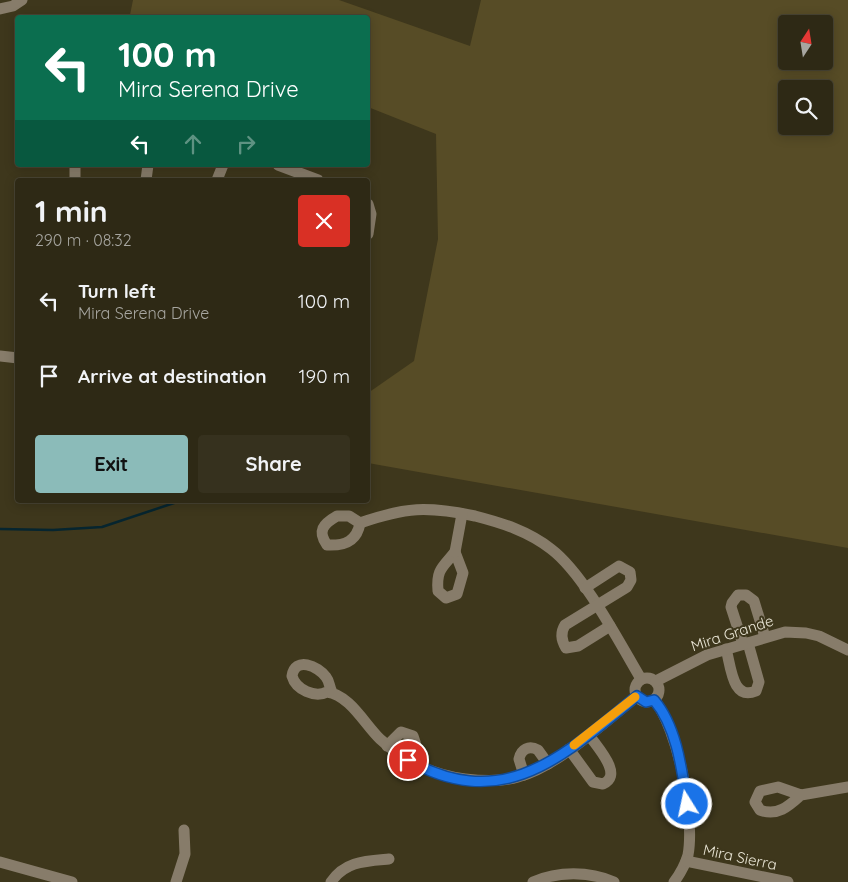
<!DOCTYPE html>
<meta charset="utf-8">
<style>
:root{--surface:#2e2915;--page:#36311e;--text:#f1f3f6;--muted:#a7a6a0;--line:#494534;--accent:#8bbbb9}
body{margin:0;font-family:Quicksand,sans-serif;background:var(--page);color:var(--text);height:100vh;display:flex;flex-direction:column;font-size:19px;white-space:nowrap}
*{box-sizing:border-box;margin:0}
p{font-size:16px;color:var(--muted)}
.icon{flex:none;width:28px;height:28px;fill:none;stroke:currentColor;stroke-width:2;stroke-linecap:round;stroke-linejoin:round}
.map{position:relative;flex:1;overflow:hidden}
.sheet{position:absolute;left:15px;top:178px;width:355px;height:325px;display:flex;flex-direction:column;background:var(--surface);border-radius:5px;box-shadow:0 2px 12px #0003,0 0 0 1px var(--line)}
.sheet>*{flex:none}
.guide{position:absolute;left:15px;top:15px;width:355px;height:152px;border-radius:5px;box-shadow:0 2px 12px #0003,0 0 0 1px var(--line);background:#0b6e4f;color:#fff;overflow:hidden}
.needle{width:32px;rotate:12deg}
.fabs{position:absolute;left:778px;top:15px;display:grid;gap:10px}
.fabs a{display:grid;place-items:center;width:55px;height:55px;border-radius:5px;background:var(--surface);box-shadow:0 2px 12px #0003,0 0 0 1px var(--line);font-size:25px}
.pin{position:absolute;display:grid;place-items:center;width:42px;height:42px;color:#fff;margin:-21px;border:2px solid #fff;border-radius:50%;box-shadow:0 1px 5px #0007}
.me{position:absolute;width:55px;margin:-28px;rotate:350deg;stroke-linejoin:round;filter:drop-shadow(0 0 4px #0008)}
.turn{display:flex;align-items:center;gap:18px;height:105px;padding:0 20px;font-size:22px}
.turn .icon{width:65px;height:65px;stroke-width:2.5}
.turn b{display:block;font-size:35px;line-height:42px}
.lanes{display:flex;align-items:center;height:48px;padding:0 20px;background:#0003;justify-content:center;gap:25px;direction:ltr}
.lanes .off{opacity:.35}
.round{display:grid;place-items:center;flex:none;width:52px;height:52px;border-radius:5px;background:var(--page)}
.overview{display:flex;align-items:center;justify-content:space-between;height:85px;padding:0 20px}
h1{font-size:30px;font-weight:700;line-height:38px}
.cta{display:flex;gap:10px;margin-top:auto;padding:10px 20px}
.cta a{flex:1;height:58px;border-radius:5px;background:var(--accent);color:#111;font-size:20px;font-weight:700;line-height:58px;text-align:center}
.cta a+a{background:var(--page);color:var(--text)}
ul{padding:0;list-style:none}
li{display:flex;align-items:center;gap:15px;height:75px;padding:0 20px}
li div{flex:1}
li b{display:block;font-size:19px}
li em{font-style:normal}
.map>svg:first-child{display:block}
</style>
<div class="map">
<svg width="848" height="882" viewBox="0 0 848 882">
<rect width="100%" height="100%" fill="#3e371c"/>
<!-- green -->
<path fill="#574c26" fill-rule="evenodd" d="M133 0H339L470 46 481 0H848V548L368 463V393L414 361 438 239 436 134 368 107V18L136 17 130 15ZM786 24H824V61H786ZM786 89H824V126H786Z"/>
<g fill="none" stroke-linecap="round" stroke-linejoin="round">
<!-- stream -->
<polyline stroke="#06252f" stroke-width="2.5" points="0,529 53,530 102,527 183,500"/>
<!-- minor -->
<g stroke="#877c6a" stroke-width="11">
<polyline points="0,9 13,6 22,0"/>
<polyline points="278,165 318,180"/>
<polyline points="75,180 75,165"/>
<polyline points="146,180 148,165"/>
<polyline points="217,180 223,165"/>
<polyline points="368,204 371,214 368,234"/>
<polyline points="0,356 18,358"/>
<path d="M337 516H349L360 523C357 541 345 546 327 545 317 531 323 524 337 516Z"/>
<path d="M360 523C406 507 427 506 475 516 502 523 528 531 551 549 584 574 619 642 641 679"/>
<path d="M455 552 463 573 457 594 446 598 438 591C436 569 443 567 455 552Z"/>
<polyline points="455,552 462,514"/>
<path d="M585 588 619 566 630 572 631 580 627 587 565 625C560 633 561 640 566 648L578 646 610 626"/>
<polyline points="743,644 731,607 732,603 738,595 746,595 754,601 765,637"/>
<path d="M726 649C731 666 732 701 756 691L759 682 748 643"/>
<circle cx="647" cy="690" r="12"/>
<polyline points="656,681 707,655 785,632 806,633 819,636 848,650"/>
<path d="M332 692C329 687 330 682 326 677 318 666 295 656 292 676 296 690 315 698 327 692 350 695 365 725 380 739 404 761 433 775 465 779 482 781 501 782 518 777 557 767 606 721 637 696"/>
<path d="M654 700C678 728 695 818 688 855 685 865 680 874 674 882"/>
<polyline points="387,746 401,732 413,736 416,745 408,760"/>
<path d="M569 749 593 782 603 784C624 775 597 747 589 735"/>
<path d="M524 775 519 759C521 749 529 745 538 750L548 764"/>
<path d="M801 795C790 805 778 817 760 810L755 802 760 791 778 787 801 795 848 787"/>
<polyline points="686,861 788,882"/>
<polyline points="0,862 72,882"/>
<polyline points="176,882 185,854 184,830"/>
<path d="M331 882C345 861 366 861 389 859"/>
<path d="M533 882C558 871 589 871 614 882"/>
</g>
</g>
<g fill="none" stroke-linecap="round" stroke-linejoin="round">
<!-- route casing -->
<g stroke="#114b97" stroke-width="12">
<path id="route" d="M408 760C505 815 565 754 637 696L646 702 654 700C677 727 682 770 687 804"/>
</g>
<!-- route -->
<use href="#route" stroke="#1a73e8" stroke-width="9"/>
<!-- slow -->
<polyline stroke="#f59e0b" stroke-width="9" points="574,745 635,697"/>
</g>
<g text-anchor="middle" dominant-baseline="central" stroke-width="4" stroke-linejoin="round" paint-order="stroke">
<!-- street labels -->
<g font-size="15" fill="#e9e5d5" stroke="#3e371c">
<text transform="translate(732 633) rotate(-18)">Mira Grande</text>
<text transform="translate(740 857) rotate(12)">Mira Sierra</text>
</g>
</g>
</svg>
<div class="fabs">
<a><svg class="needle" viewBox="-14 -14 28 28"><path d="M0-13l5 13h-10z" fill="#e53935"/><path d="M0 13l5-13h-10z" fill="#a7a6a0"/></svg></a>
<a><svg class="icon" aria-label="search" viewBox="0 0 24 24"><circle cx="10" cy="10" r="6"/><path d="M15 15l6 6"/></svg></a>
</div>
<div class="pin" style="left:408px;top:760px;background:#d93025"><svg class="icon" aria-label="arrive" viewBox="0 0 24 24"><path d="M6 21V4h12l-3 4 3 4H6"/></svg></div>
<svg class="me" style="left:687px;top:804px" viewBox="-20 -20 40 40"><circle r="17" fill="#1a73e8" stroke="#fff" stroke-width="3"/><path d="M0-11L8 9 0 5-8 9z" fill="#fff"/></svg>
<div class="guide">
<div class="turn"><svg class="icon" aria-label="left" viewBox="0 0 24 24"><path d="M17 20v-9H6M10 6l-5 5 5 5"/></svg><div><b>100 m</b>Mira Serena Drive</div></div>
<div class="lanes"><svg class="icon" aria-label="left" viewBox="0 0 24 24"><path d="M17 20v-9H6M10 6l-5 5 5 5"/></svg><svg class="icon off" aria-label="ahead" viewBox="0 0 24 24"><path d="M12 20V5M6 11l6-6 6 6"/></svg><svg class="icon off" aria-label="right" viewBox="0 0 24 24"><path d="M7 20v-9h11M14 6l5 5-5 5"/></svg></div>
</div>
<section class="sheet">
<div class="overview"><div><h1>1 min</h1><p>290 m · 08:32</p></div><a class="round" style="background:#d93025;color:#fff"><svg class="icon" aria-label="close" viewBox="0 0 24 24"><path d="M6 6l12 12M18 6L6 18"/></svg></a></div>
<ul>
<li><svg class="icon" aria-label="left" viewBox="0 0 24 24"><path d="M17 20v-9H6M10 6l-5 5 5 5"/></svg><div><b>Turn left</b><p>Mira Serena Drive</p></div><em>100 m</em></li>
<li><svg class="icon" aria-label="arrive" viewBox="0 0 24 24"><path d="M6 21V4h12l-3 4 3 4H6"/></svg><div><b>Arrive at destination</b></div><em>190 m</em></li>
</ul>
<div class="cta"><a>Exit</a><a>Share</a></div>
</section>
</div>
